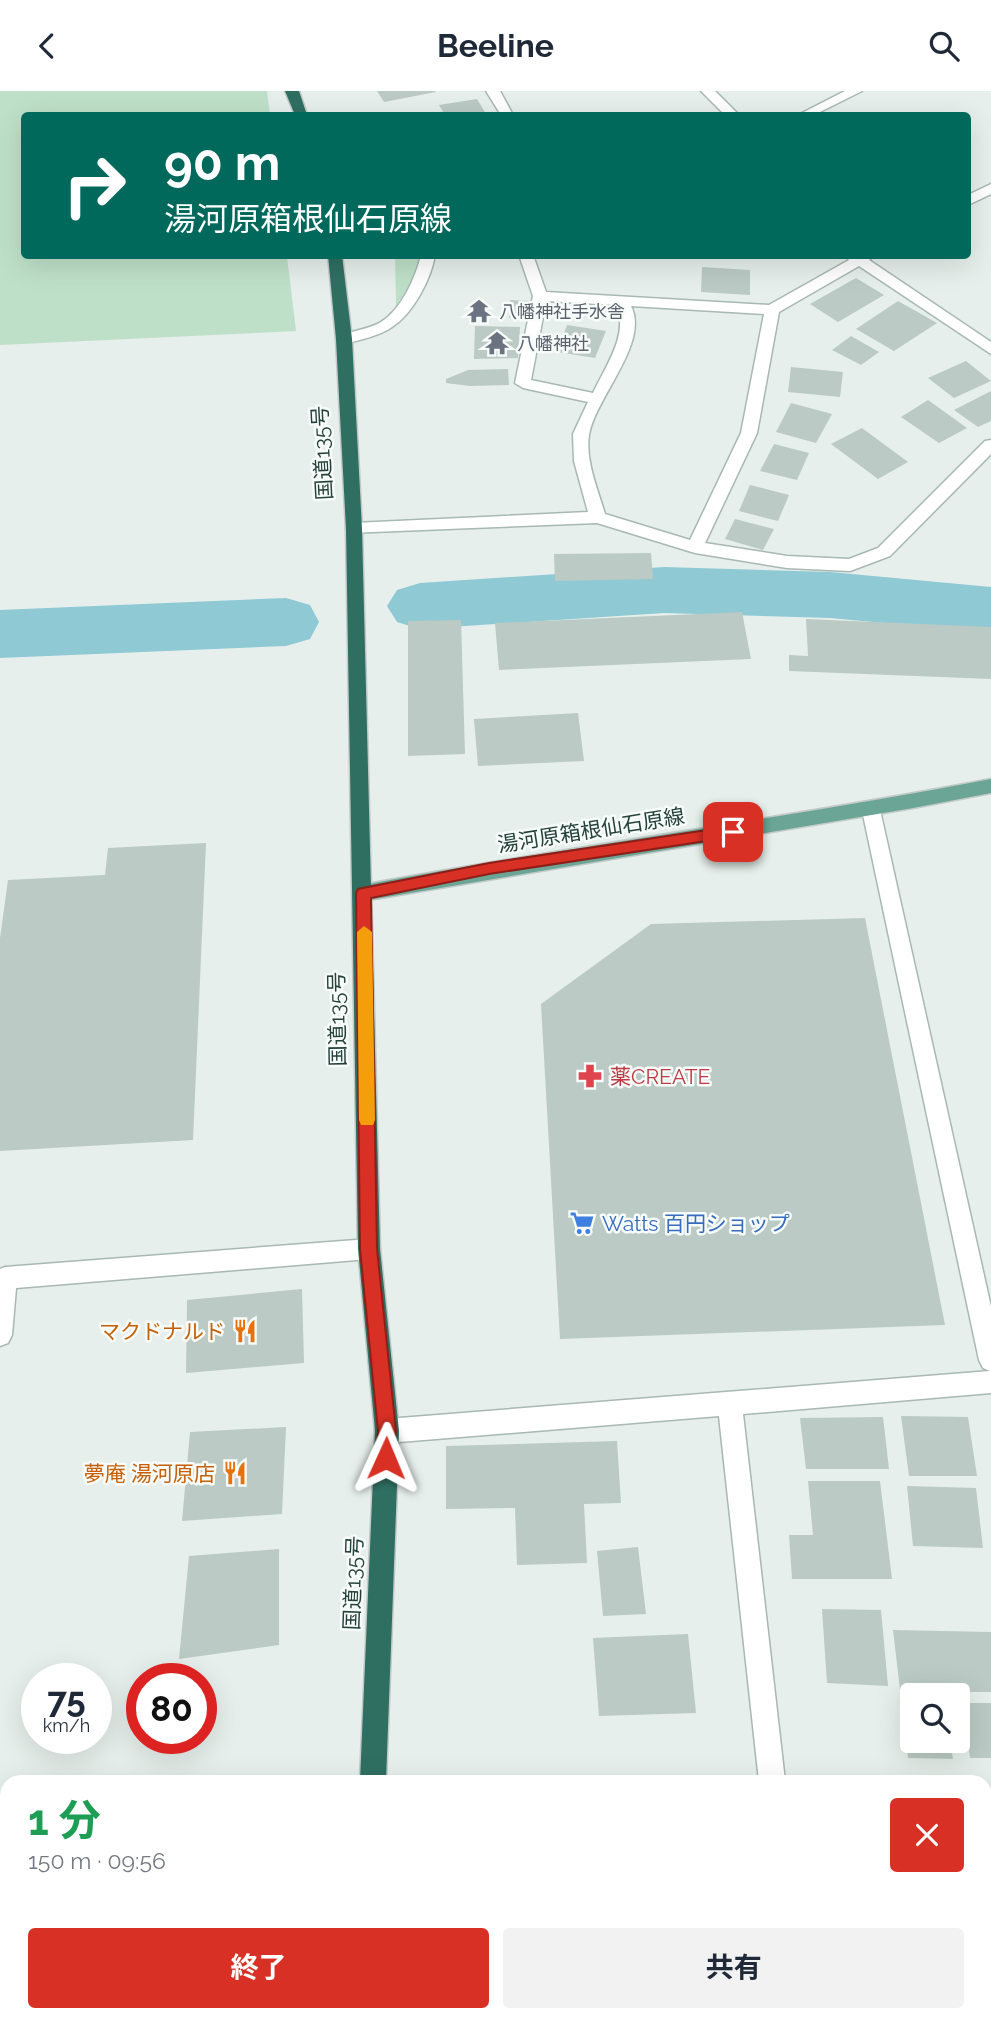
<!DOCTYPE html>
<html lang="ja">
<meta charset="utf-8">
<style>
:root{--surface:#fff;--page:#f2f2f3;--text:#1f2937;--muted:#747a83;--accent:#d93025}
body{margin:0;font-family:Raleway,"Noto Sans JP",sans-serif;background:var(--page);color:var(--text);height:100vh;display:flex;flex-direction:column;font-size:26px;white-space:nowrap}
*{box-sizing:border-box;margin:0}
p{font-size:23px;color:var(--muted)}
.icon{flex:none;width:38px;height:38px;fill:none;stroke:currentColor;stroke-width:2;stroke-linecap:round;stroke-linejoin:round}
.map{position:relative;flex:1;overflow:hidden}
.sheet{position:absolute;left:0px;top:1684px;width:992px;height:247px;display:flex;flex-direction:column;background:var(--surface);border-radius:21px 21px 0 0;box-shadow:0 7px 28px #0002}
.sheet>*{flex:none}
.guide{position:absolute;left:21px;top:21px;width:950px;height:147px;border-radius:7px;box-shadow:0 7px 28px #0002;background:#00695c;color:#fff;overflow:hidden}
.buttons{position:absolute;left:900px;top:1592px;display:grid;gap:14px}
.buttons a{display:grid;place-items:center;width:70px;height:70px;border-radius:7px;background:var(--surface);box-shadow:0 7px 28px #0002;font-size:35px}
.speed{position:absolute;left:21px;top:1572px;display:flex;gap:14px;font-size:35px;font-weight:700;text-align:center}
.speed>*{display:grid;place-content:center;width:91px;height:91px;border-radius:50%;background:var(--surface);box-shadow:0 7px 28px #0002;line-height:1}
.speed small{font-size:18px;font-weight:400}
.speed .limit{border:10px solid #d22;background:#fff;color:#111}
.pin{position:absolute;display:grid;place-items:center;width:60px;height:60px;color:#fff;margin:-30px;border-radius:14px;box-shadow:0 4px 10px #0006}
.me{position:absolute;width:77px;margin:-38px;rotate:1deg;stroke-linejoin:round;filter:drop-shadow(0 0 5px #0008)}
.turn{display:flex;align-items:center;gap:24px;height:147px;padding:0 28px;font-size:32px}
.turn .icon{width:91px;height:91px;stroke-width:2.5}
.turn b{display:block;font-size:49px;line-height:60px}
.round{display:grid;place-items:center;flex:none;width:74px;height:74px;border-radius:7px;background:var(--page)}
.overview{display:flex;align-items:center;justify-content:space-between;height:119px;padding:0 28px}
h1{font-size:42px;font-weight:700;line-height:52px;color:#1e9e55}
.action{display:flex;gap:14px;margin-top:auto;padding:14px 28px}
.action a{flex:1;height:80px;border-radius:7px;background:var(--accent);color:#fff;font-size:28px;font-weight:700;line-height:80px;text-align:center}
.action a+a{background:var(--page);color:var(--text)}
header{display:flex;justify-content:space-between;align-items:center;height:91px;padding:0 28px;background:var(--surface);font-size:32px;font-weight:700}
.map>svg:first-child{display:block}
</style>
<header><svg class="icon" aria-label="back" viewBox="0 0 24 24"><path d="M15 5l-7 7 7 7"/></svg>Beeline<svg class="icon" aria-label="search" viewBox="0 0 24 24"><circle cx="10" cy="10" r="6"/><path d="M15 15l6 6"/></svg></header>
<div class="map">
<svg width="991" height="1929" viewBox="0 0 991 1929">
<rect width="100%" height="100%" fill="#e6efeb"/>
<!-- green -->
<g fill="#bfe0c8">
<polygon points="0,0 267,0 270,24 24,24 24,164 287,165 296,240 0,254"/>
<polygon points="395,165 422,165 422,174 396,215"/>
</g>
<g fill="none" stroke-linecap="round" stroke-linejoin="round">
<!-- river -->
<g fill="#8ec9d4" fill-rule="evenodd">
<polygon points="664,476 830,481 991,496 991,542 830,527 664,522 420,538 397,531 387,515 397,499 420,492"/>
<polygon points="286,507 310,514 319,531 310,548 286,555 0,567 0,519"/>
</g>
</g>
<!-- building -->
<g fill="#bbcac4">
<polygon points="377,0 435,0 436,1 384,11"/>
<polygon points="477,8 486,23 445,24 439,14"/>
<polygon points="702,176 750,179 750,204 701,201"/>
<polygon points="856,187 884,204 838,231 810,213"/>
<polygon points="510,209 529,210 527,227 509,227"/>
<polygon points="898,210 937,232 894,260 856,238"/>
<polygon points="473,216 485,216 485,224 472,225"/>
<polygon points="567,234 606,240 595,267 557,261"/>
<polygon points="475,235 520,236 518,267 474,268"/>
<polygon points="851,245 879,261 861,274 832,259"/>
<polygon points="966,270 991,290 954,307 928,287"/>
<polygon points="791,276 843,281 840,306 788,301"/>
<polygon points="508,278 509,294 470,295 446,292 446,288 468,279"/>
<polygon points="991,300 991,330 978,336 954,319"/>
<polygon points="928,309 967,337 939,352 901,326"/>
<polygon points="791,312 832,323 816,352 776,341"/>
<polygon points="862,337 908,371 878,388 831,353"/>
<polygon points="774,353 809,362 797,389 760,380"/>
<polygon points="750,394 789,404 778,430 739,420"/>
<polygon points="735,428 774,438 763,459 725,448"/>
<polygon points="651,462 653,488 555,490 554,463"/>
<polygon points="742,521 751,568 499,579 495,532"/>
<polygon points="806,528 991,536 991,588 789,580 789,564 808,565"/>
<polygon points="461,529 465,663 408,665 408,530"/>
<polygon points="578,622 584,670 478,675 474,628"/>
<polygon points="206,752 193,1049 0,1060 0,847 8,789 105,784 108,757"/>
<polygon points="865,827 945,1234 560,1248 541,913 651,833"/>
<polygon points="302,1198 304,1272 186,1282 187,1209"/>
<polygon points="901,1325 968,1326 977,1385 909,1385"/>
<polygon points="883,1326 889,1378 806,1378 800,1327"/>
<polygon points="286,1336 282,1423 182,1430 190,1341"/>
<polygon points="617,1350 621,1412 584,1413 587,1472 517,1474 515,1417 446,1418 446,1355"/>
<polygon points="808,1390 880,1390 892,1488 792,1488 789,1444 813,1444"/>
<polygon points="907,1395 976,1397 983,1457 913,1455"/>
<polygon points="638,1456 646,1523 603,1525 597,1460"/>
<polygon points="279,1458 279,1554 179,1568 189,1465"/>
<polygon points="822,1518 881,1519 888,1595 827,1592"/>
<polygon points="893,1539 991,1541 991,1601 944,1601 945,1605 912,1605 912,1650 950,1650 953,1668 908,1667"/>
<polygon points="688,1543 696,1622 599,1625 593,1547"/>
<polygon points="963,1612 991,1612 991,1667 970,1667"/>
<polygon points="985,1791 991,1818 991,1929 912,1929 911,1923 985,1923"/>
</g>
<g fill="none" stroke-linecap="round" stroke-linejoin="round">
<!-- minor casing -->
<g stroke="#a8b8b2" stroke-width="3">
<g id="minor">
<polygon points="486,0 500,0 513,24 501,24"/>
<polygon points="701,0 715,0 739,24 725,24"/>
<polygon points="845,0 862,0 814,24 798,24"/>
<polygon points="991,93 991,103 968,114 968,104"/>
<path d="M421 164H435C431 188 413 223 392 236 379 245 359 249 344 253L339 251 336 248 339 245C352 240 369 238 381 231 401 219 416 186 421 164Z"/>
<path d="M519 164H533L546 201 769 214 849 169 845 164H875L869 169 991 251V263L859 175 779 221 757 342 705 452 787 465 849 468 878 457 985 350 991 349V363L890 465 850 480 787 477 695 462 597 432 348 442 346 438 354 432 588 421 574 370 573 343 588 311 523 297 515 292 533 205ZM546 210 616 214C630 242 605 276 593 302L531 289ZM631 215 764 223 741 342 690 449 605 423C598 399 585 369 589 344 595 307 650 252 631 215Z"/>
<polygon points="871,712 878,714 880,719 991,1216 991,1302 743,1323 785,1690 759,1690 719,1325 387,1352 378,1348 375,1340 378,1332 387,1328 990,1280 983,1277 979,1269 862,719 864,714"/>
<polygon points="369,1148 377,1151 380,1158 377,1165 369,1168 16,1197 12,1244 8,1252 0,1255 0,1178 5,1176"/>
<rect x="985" y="1717" width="6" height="28"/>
</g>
</g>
<!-- major casing -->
<g stroke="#c2cac8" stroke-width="3">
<path id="major" d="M991 688V702L913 717 363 810 356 808 353 802 356 796 363 794C572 755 782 728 991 688Z"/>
</g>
<!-- highway casing -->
<g stroke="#c2cac8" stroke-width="3">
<g id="highway">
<polygon points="285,0 299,0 307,24 295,24"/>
<polygon points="328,164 342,164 352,248 362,438 380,1158 399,1340 386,1690 360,1690 375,1340 358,1158 346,438 336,248"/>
<rect x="349" y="1923" width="28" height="6"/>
</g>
</g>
<!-- minor -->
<use href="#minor" fill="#fff" fill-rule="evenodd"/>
<!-- major -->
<use href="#major" fill="#6aa596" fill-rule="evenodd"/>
<!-- highway -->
<use href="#highway" fill="#2f6f62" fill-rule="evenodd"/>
</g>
<!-- route -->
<polygon fill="#d93025" stroke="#8d1f18" stroke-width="2" points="733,735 740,741 733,746 489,783 371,807 377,1158 396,1340 392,1374 386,1376 379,1374 376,1367 378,1340 360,1158 356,802 358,798 489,772"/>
<!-- slow -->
<polygon fill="#f59e0b" points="364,835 372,841 375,1029 373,1034 361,1034 359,1029 357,841"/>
<!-- icons -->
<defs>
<g id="temple-bare" transform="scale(1.89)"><path d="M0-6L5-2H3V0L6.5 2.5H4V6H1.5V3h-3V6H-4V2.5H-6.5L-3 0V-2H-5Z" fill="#6b7280" stroke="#f7fbf9" stroke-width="2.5" paint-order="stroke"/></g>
<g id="pharmacy-bare" transform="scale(1.89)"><path d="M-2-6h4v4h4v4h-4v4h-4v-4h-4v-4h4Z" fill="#e0444e" stroke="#f7fbf9" stroke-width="2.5" paint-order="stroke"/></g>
<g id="supermarket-bare" transform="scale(1.89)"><path d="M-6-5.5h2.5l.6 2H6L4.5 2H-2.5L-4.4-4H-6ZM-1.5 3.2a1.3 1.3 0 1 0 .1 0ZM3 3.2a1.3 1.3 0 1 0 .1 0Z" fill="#3f7fe0" stroke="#f7fbf9" stroke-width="2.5" paint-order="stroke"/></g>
<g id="restaurant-bare" transform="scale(1.89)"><path d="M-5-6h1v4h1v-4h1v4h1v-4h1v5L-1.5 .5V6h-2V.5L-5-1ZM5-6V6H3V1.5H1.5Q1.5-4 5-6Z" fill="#e8710a" stroke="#f7fbf9" stroke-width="2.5" paint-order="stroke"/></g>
</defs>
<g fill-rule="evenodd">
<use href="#temple-bare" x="479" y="220"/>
<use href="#temple-bare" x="497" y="252"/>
<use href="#pharmacy-bare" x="590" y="985"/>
<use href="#supermarket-bare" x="582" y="1132"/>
<use href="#restaurant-bare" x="245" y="1240"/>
<use href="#restaurant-bare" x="235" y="1382"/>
</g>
<g text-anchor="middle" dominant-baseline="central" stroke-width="5" stroke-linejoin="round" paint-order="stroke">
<!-- far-worship labels -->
<g font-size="18" fill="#5b616d" stroke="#f7fbf9" text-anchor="start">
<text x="499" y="220">八幡神社手水舎</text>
<text x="517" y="252">八幡神社</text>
</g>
<!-- street labels -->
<g font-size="21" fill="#24423a" stroke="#f7fbf9">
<text transform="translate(322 362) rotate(-93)">国道135号</text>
<text transform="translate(591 739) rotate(-9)">湯河原箱根仙石原線</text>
<text transform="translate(337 928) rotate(-91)">国道135号</text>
<text transform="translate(353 1492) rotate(-88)">国道135号</text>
</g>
<!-- health labels -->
<g font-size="21" fill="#be3a42" stroke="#f7fbf9" text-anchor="start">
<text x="610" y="985">薬CREATE</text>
</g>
<!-- shop labels -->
<g font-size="21" fill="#366cbe" stroke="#f7fbf9" text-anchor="start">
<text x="602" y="1132">Watts 百円ショップ</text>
</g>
<!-- food labels -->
<g font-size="21" fill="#c56008" stroke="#f7fbf9" text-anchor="end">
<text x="225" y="1240">マクドナルド</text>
<text x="215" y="1382">夢庵 湯河原店</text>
</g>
</g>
</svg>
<div class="buttons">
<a><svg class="icon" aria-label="search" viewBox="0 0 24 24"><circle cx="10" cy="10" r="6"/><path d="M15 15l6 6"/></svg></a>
</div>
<div class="speed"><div>75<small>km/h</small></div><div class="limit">80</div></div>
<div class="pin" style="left:733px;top:741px;background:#d93025"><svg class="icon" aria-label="arrive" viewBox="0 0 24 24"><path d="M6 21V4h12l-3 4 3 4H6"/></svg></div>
<svg class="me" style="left:386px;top:1367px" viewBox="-20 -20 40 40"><path d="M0-17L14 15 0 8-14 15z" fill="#d93025" stroke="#fff" stroke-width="4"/></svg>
<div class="guide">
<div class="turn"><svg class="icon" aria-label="right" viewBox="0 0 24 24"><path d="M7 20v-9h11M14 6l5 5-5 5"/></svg><div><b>90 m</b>湯河原箱根仙石原線</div></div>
</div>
<section class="sheet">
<div class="overview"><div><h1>1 分</h1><p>150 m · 09:56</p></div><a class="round" style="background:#d93025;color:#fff"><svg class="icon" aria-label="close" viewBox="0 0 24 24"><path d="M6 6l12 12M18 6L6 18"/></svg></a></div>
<div class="action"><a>終了</a><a>共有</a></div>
</section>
</div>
